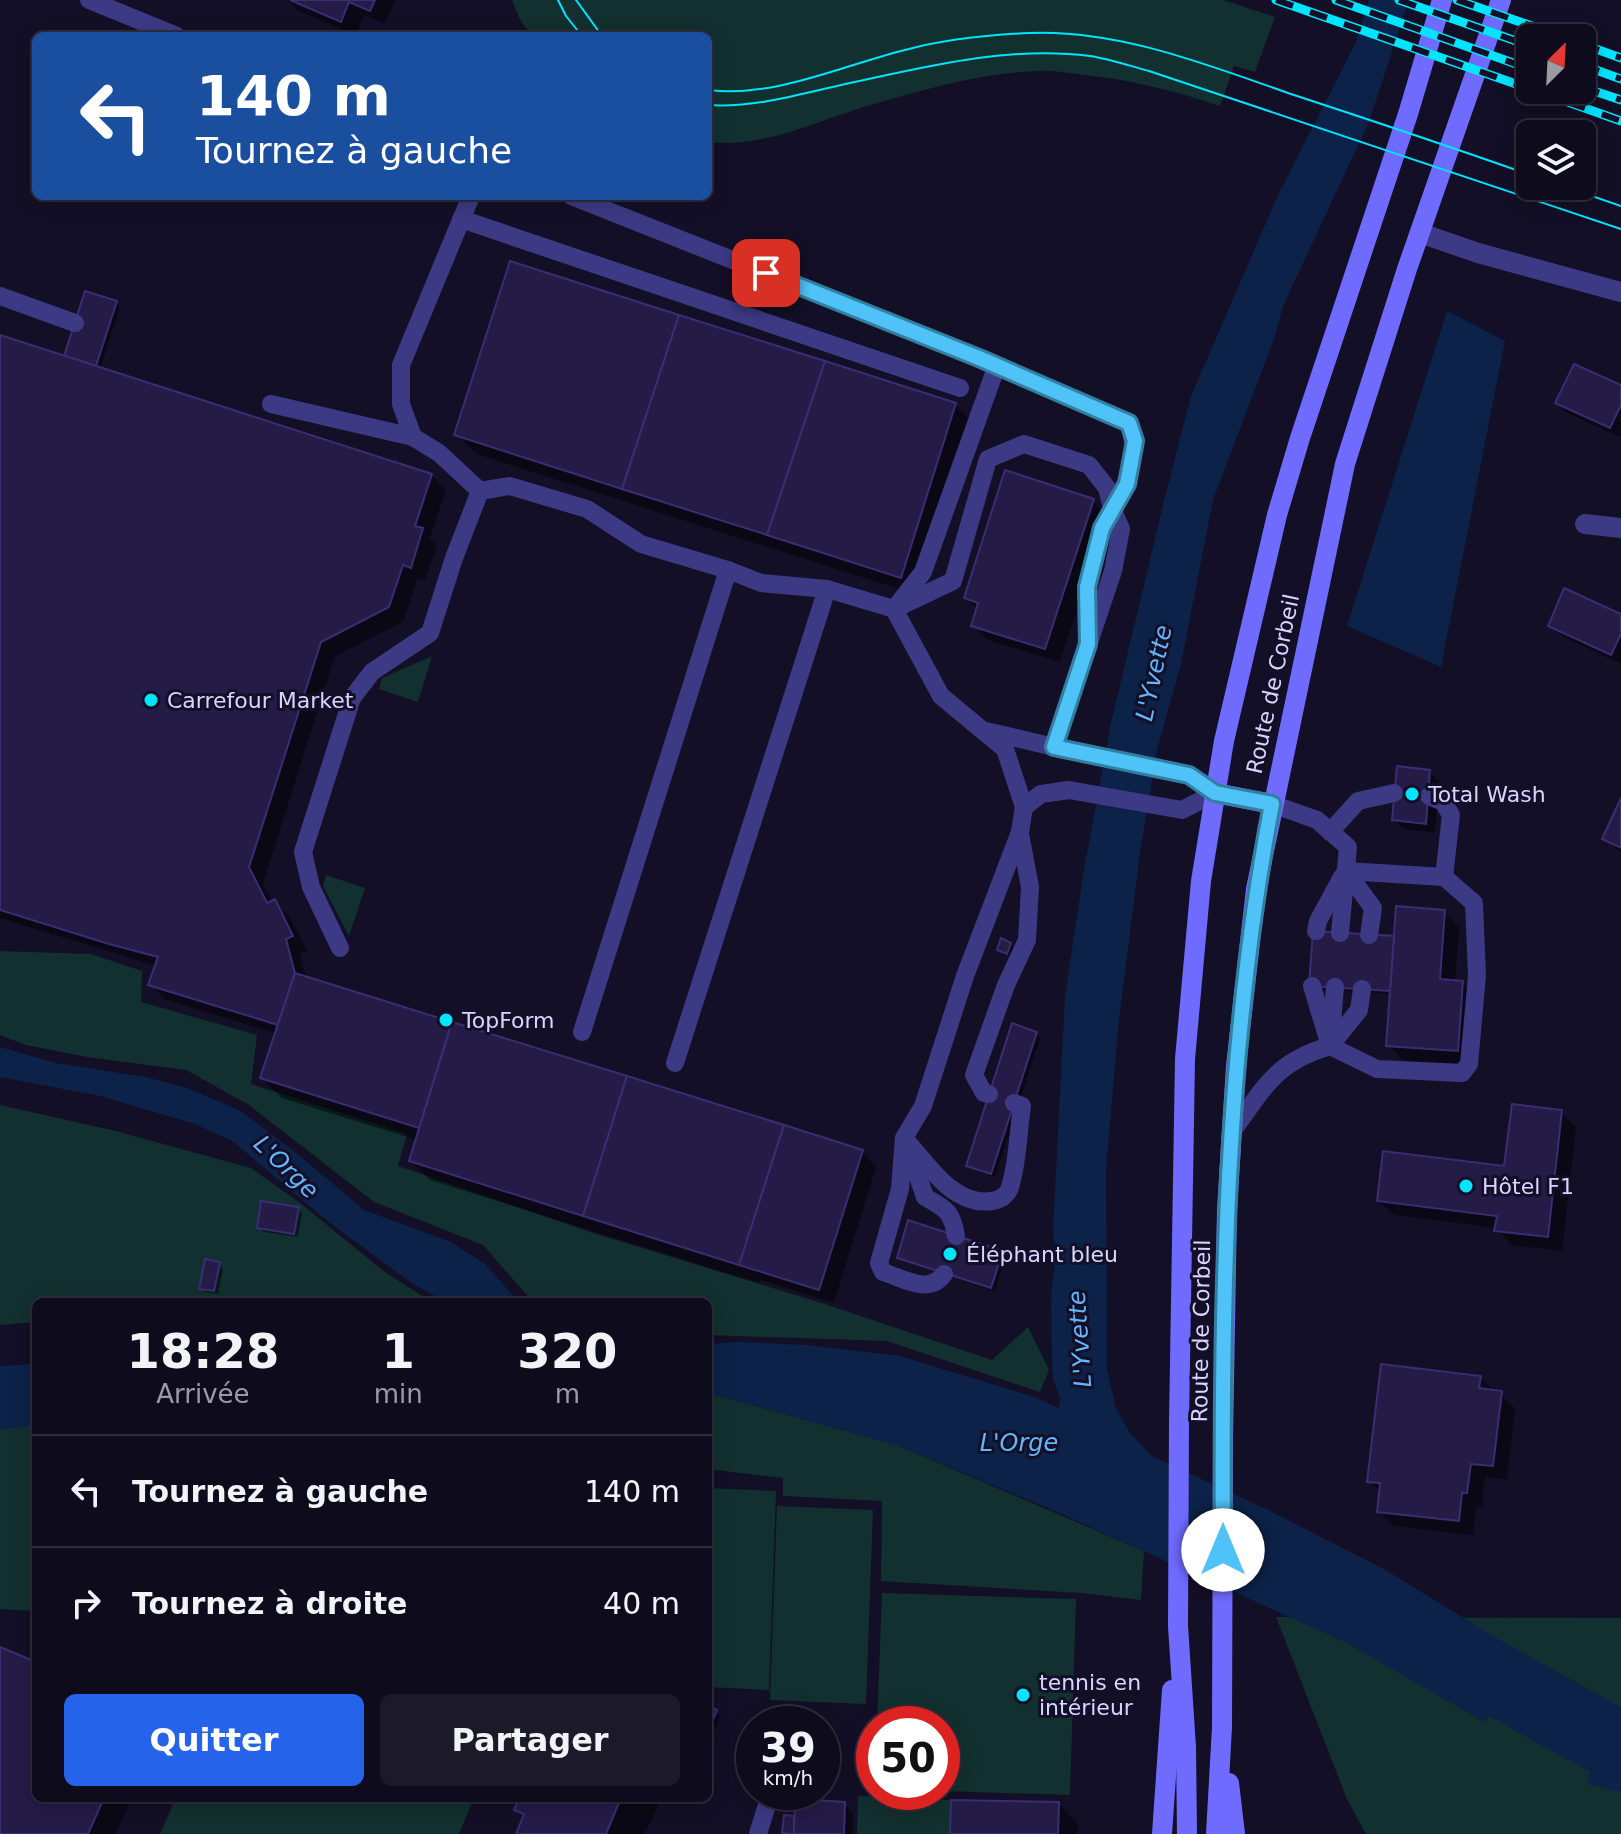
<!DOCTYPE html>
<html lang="fr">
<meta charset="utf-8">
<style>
:root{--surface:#0e0b1c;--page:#1c1929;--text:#f1f3f6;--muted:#9b9ba3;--line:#2e2b3b;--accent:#2563eb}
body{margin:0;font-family:"DejaVu Sans",sans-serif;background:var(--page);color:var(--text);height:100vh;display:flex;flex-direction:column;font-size:30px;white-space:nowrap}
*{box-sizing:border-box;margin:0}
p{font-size:26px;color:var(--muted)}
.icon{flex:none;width:44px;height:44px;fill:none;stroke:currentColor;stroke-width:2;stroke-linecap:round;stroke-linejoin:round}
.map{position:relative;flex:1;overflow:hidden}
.side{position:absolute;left:32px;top:1298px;width:680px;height:504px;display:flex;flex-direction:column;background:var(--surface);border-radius:12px;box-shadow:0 4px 20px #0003,0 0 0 2px var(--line)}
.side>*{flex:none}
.top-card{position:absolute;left:32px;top:32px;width:680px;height:168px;border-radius:12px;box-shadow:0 4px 20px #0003,0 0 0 2px var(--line);background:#1a4fa0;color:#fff;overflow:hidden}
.needle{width:52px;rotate:24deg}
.fabs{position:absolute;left:1516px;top:24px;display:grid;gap:16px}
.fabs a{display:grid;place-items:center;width:80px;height:80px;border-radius:12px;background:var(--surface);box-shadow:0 4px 20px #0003,0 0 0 2px var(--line);font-size:40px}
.speed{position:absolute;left:736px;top:1706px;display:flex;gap:16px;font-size:40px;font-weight:700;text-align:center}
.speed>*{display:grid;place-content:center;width:104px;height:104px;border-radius:50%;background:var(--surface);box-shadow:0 4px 20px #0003,0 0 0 2px var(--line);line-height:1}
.speed small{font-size:20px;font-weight:400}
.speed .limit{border:12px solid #d22;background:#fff;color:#111}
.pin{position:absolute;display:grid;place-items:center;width:68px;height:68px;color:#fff;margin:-34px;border-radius:16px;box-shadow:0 4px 12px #0006}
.me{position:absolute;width:88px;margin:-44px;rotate:0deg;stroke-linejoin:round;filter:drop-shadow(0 0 6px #0008)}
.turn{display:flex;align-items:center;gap:28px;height:168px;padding:0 32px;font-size:36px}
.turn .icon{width:104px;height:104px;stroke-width:2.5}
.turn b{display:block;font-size:56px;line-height:68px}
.eta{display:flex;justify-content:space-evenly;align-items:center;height:136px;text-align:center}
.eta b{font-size:48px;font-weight:700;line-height:56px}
.button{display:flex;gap:16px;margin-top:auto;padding:16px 32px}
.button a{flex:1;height:92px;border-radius:12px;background:var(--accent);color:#fff;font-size:32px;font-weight:700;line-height:92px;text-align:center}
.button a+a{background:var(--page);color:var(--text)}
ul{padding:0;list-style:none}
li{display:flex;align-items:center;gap:24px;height:112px;padding:0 32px;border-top:2px solid var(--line)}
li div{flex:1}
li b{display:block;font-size:30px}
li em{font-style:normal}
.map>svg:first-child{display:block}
</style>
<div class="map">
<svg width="1621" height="1834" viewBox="0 0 1621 1834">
<rect width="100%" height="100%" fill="#130f26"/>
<!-- green -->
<g fill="#12302f">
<path d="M512 0H1223L1275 17 1255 72 1234 66 1220 106C1173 90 1127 79 1077 74 1065 73 1053 70 1041 71 982 72 923 90 867 106 814 122 765 148 708 142V36H532L519 18Z"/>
<polygon points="432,656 418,702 379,689 382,678"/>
<polygon points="326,875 365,888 349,936 323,886"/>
<polygon points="0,951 91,954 142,971 141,1002 257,1035 251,1084 407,1134 398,1166 590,1232 825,1304 992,1360 1028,1327 1049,1370 1040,1392 887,1341 708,1335 708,1302 533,1302 483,1245 374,1202 249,1105 186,1070 87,1057 26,1045 0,1035"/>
<polygon points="0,1105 116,1131 251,1168 300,1203 386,1273 432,1302 36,1302 36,1322 0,1325"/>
<polygon points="708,1393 897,1445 1144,1551 1141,1600 1080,1593 881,1581 882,1501 783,1496 783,1478 708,1469"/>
<polygon points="36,1425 36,1611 0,1609 0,1429"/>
<polygon points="708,1488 776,1491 769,1690 708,1687"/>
<polygon points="777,1506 873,1510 866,1704 770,1700"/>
<polygon points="882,1593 1076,1599 1070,1795 942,1791 942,1724 877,1724"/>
<polygon points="1276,1617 1621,1618 1621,1834 1366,1834 1347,1799"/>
<polygon points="858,1796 951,1800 950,1834 857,1834"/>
<polygon points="176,1798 474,1798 459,1834 160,1834"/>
</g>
<!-- water -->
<g fill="#0c2248">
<polygon points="1369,0 1409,0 1369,122 1283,306 1275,336 1213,500 1181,664 1157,750 1140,853 1119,1019 1106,1169 1107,1369 1116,1409 1130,1433 1152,1456 1266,1509 1384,1569 1503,1642 1621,1707 1621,1792 1587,1784 1590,1772 1489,1716 1484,1722 1347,1643 1057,1512 897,1445 708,1393 708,1344 737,1342 807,1345 900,1356 1034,1397 1059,1408 1060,1398 1053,1379 1052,1359 1051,1294 1056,1256 1053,1229 1065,997 1083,875 1111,723 1164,501 1191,396 1278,195 1356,42"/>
<polygon points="1447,311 1505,341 1441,667 1347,626"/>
<polygon points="0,1047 56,1063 146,1077 187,1088 241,1111 300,1156 364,1210 451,1242 485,1264 519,1302 446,1302 413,1284 330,1223 232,1141 195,1124 100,1096 0,1077"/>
<polygon points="36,1364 36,1425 0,1429 0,1366"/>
</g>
<!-- shadow -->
<g fill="#0007">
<polygon points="287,0 395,0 385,24 364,15 356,35 297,10"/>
<polygon points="115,302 120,307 100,369 431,475 446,490 430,538 437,545 425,581 417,578 404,621 335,656 263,883 272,902 289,916 307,951 300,954 306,979 862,1152 876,1167 834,1303 760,1280 759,1283 430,1180 411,1161 417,1140 282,1098 262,1078 277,1034 165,999 151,984 157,966 0,918 0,337 71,360"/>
<polygon points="1621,388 1620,437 1567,413 1558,403"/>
<polygon points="955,405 975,424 921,596 476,454 456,434"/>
<polygon points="1092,501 1107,516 1060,662 988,640 974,625 978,610 966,598"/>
<polygon points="1621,617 1621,664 1560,635 1550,625"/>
<polygon points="1430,772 1439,782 1435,833 1404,829 1394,819"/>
<polygon points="1621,803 1621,852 1604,839"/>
<polygon points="1444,912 1459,927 1455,983 1462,983 1477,998 1472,1065 1403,1060 1388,1045 1392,994 1315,989"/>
<polygon points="1010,945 1014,949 1011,956 999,949"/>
<polygon points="1036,1034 1040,1038 995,1177 972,1169 968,1165"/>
<polygon points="1561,1112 1576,1127 1562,1251 1511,1245 1497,1228 1394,1215 1379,1201 1506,1168"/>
<polygon points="298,1209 302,1213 298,1237 264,1232 259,1227"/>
<polygon points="1002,1252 1006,1257 995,1291 903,1261 899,1257"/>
<polygon points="219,1264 223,1269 218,1294 206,1292 201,1288"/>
<polygon points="1480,1378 1515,1408 1507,1480 1485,1477 1482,1507 1476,1507 1473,1535 1394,1526 1379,1511 1381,1493 1369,1481"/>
<polygon points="0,1649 36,1664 36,1798 131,1798 116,1834 0,1834"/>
<polygon points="708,1708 720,1716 711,1739 708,1737"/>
<polygon points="521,1798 661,1798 645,1834 518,1834 525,1818 516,1809"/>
<polygon points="844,1804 853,1813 853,1834 784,1833 793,1818 796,1821"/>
<polygon points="1058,1804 1078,1824 1077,1834 952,1834"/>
</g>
<!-- building -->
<g fill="#241b47" stroke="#3b2d73" stroke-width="2">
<polygon points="290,0 375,0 370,11 349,2 341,22"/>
<polygon points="510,261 679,315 622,489 454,435"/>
<polygon points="85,291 117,301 96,366 64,356"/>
<polygon points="679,315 825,361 767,535 622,489"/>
<polygon points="0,335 432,474 415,526 423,528 411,568 403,565 389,607 321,642 249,867 267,903 275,899 293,936 286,939 295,973 278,1025 148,985 158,957 109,944 0,910"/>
<polygon points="825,361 956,403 901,578 767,535"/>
<polygon points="1574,364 1621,385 1621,405 1610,428 1555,403"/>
<polygon points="1005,470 1094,499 1045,649 971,626 978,603 964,598"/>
<polygon points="1564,588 1621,614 1621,634 1611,655 1548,626"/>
<polygon points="1397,766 1430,770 1426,824 1392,820"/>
<polygon points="1621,798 1621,848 1602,839"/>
<polygon points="1396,906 1445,910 1440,979 1463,981 1458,1051 1386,1046"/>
<polygon points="1313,931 1394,936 1390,991 1309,986"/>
<polygon points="1001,938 1011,943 1007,954 997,950"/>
<polygon points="295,973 452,1022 419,1128 260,1078"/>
<polygon points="452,1022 627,1076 583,1216 409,1161"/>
<polygon points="1012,1023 1037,1032 991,1174 966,1166"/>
<polygon points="627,1076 784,1125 739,1265 583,1216"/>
<polygon points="1512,1104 1562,1110 1548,1237 1494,1231 1497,1216 1377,1201 1383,1151 1504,1166"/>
<polygon points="784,1125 863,1150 819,1290 739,1265"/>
<polygon points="261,1201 299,1207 294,1234 257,1228"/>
<polygon points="908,1220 1003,1251 991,1288 897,1258"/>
<polygon points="205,1259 220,1262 214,1291 199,1289"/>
<polygon points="55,1297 74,1299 74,1302 54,1302"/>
<polygon points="1381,1364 1481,1376 1479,1388 1502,1391 1493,1466 1471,1464 1467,1493 1462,1493 1459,1521 1377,1512 1380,1483 1367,1482"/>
<polygon points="0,1647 36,1662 36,1798 104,1798 88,1834 0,1834"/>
<polygon points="708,1706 717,1710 708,1732"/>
<polygon points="519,1798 621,1798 606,1834 516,1834 524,1814 514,1810"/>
<polygon points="795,1799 845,1802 844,1834 794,1834"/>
<polygon points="951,1800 1059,1802 1058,1834 950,1834"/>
<polygon points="784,1815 794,1816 794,1834 782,1833"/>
</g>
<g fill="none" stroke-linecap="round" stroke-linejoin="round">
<!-- lane -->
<g stroke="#3d3a85" stroke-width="18">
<polyline points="89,0 177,36"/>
<path d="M571 196 962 351 1129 423C1139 455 1130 481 1112 508L1121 529 1113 571 1054 747"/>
<polyline points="461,219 960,388"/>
<polyline points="0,296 75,323"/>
<polyline points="271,404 413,437 439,453 480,491"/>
<polyline points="413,437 401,404 401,365 471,196"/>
<path d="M480 491 510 486 587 509 641 544 728 570 761 583 827 589 894 609 941 696 1005 749 1024 807 1020 832 965 976 923 1106 904 1138 900 1189 879 1263 883 1272C905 1279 929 1295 944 1274"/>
<polyline points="898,604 923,572 997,365"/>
<polyline points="894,609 953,581 988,459 1024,444 1089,465 1107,488 1112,508 1102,528 1087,587 1088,629"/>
<polyline points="986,731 1054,747 1189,775 1215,793 1182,810 1069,790 1041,794 1024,807"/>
<polyline points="1272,804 1317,820 1348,847 1340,933"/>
<polyline points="1330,832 1358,801 1394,793"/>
<polyline points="1346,871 1444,877 1451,815 1443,802 1429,796"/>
<polyline points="1346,871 1373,908 1369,935"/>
<polyline points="1316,931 1318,921 1342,877"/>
<polyline points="340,948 311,887 303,852 352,698 372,672 430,633 454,558 480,491"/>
<polyline points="1312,986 1330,1046 1377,1069 1462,1073 1469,1064 1477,976 1474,903 1444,877"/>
<polyline points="582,1032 728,570"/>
<polyline points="1330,1046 1359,1010 1362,989"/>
<polyline points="675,1063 827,589"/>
<polyline points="989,1094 984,1093 974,1075 1006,985 1027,940 1030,887 1020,834"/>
<path d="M1231 1133C1264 1089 1274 1062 1330 1046L1335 987"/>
<path d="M904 1138C927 1163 953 1207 992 1201 1000 1200 1008 1195 1010 1187 1018 1162 1018 1132 1022 1106L1014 1103"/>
<path d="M907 1145 925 1197C946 1209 952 1211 956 1236"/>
<polyline points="758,1834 771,1792"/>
</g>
<!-- street -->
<g stroke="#3d3a85" stroke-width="20">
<polyline points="1420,233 1478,253 1621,292"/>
<polyline points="1585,524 1621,528"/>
</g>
<!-- secondary -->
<g stroke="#6f6bff" stroke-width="20">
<polyline points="1215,793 1272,804"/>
<polyline points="1229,1783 1235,1834"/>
<polyline points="1162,1834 1172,1690"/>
<polyline points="1187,1834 1186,1747 1178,1626 1179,1423 1185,1059 1201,881 1224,741 1277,515 1300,438 1408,114 1442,0"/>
<polyline points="1216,1834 1222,1727 1223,1440 1227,1209 1236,1066 1256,889 1345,464 1407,269 1501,0"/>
</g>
<!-- tram -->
<g stroke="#00e5ff" stroke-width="2">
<polyline points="558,0 566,16 582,36"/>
<polyline points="576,0 602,36"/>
<path d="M708 90C777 98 842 65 909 49 947 39 989 35 1029 33 1119 29 1210 66 1294 95 1373 121 1452 147 1530 175"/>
<path d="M708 105C753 108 797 95 841 85 921 68 1007 45 1090 56 1110 59 1130 66 1149 71L1621 229"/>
<polyline points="1563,186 1621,206"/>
</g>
<!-- rail casing -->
<g stroke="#00e5ff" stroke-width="9">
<g id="rail">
<polyline points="1276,0 1530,89"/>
<polyline points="1336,0 1530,69"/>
<polyline points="1399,0 1530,46"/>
<polyline points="1457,0 1566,38"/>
<polyline points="1582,44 1621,58"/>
<polyline points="1582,65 1621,79"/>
<polyline points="1582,87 1621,100"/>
<polyline points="1534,90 1621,121"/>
</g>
</g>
<!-- rail -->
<use href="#rail" stroke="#130f26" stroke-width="6" stroke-dasharray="18" stroke-linecap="butt"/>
</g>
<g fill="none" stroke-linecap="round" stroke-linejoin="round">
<!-- route casing -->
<g stroke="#337fa1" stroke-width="20">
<path id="route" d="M766 273 979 358 1129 423 1135 441 1127 484 1102 528 1087 587 1088 644 1054 747 1189 775 1215 793 1272 804C1225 1050 1221 1301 1223 1550"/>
</g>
<!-- route -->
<use href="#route" stroke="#4fc3f7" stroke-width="14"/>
</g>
<!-- markers -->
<g fill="#00e5ff" stroke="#130f26" stroke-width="3">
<circle cx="151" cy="700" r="8"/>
<circle cx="1412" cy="794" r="8"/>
<circle cx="446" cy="1020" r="8"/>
<circle cx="1466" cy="1186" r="8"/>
<circle cx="950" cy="1254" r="8"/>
<circle cx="1023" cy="1695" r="8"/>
</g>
<g text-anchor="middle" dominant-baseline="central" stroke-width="6" stroke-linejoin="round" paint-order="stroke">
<!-- street labels -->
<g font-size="22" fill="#d9d4ff" stroke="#130f26">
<text transform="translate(1273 684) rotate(-78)">Route de Corbeil</text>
<text transform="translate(1201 1331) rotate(-89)">Route de Corbeil</text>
</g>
<!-- poi labels -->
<g font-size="22" fill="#d9d4ff" stroke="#130f26" text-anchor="start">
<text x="167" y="700">Carrefour Market</text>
<text x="1428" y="794">Total Wash</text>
<text x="462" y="1020">TopForm</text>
<text x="1482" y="1186">Hôtel F1</text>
<text x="966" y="1254">Éléphant bleu</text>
<text x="1039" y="1682">tennis en<tspan x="1039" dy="25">intérieur</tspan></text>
</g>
<!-- water labels -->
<g font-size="24" font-style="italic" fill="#62b6ff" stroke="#130f26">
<text transform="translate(1154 673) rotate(-78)">L'Yvette</text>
<text transform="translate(286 1167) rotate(44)">L'Orge</text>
<text transform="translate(1080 1339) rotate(-94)">L'Yvette</text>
<text x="1019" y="1443">L'Orge</text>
</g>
</g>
</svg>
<div class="fabs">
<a><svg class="needle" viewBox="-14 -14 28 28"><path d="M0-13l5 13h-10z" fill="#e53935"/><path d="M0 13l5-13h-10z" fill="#9b9ba3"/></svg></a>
<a><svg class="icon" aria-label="layers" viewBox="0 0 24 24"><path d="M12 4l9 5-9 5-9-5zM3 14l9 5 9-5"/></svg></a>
</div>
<div class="speed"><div>39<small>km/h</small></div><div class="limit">50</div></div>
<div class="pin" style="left:766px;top:273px;background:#d93025"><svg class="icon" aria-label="arrive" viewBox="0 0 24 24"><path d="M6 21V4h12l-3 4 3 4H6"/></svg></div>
<svg class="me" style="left:1223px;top:1550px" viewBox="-20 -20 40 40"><circle r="19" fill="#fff"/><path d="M0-13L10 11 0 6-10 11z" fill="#4fc3f7"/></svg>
<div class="top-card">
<div class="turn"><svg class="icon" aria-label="left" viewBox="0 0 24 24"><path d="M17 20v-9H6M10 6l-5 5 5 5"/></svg><div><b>140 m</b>Tournez à gauche</div></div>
</div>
<section class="side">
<div class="eta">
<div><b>18:28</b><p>Arrivée</p></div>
<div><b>1</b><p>min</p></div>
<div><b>320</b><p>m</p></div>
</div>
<ul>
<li><svg class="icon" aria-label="left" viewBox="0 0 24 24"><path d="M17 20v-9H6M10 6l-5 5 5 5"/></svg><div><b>Tournez à gauche</b></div><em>140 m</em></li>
<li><svg class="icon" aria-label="right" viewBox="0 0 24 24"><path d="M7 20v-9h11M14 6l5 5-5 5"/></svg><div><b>Tournez à droite</b></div><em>40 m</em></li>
</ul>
<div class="button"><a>Quitter</a><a>Partager</a></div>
</section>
</div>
